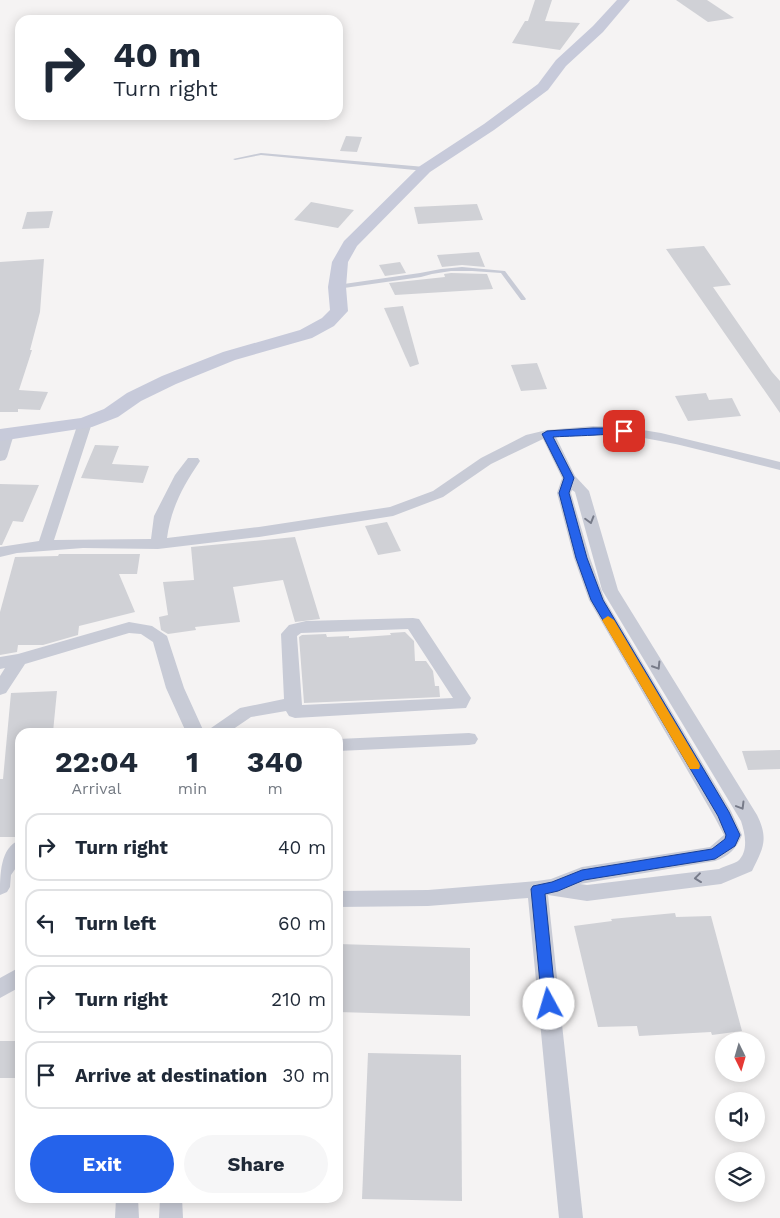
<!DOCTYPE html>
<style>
:root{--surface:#fff;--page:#f6f6f7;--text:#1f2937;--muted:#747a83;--line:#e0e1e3;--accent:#2563eb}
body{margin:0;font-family:"Work Sans",sans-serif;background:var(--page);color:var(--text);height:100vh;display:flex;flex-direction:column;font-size:19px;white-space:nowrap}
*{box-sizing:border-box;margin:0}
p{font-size:16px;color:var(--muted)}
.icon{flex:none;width:28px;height:28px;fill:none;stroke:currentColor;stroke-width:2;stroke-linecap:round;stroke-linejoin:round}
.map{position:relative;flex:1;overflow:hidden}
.drawer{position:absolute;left:15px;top:728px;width:328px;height:475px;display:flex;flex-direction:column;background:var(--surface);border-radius:15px;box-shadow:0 2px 12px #0003}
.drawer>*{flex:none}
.banner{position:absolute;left:15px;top:15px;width:328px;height:105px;border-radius:15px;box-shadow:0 2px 12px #0003;background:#fff;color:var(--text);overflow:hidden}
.needle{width:32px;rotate:175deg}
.tools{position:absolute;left:715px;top:1032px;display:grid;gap:10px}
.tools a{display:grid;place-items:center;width:50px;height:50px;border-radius:50%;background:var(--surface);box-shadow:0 2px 12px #0003;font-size:25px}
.pin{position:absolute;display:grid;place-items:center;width:42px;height:42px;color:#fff;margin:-21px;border-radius:10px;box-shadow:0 2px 8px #0006}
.me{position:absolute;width:55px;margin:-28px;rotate:354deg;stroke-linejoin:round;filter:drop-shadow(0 0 4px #0008)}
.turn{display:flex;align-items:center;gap:18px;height:105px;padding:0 15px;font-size:22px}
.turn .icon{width:65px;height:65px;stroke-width:2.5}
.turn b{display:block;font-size:35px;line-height:42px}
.eta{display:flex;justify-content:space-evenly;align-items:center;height:85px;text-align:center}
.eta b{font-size:30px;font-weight:700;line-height:35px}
.cta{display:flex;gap:10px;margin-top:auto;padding:10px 15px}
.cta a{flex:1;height:58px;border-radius:30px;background:var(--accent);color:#fff;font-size:20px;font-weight:700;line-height:58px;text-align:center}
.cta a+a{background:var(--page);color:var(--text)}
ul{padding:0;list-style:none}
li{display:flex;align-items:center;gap:15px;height:68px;margin:0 10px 8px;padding:0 5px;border:2px solid var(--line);border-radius:15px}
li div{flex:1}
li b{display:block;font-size:19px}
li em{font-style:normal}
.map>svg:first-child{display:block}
</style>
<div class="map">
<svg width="780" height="1218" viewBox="0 0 780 1218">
<rect width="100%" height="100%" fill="#f5f3f3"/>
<!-- building -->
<g fill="#d0d1d6">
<polygon points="535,0 552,0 545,21 580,23 560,50 512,43 525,21 528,21"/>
<polygon points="676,0 707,0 734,18 708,22"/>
<polygon points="346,136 362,137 357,152 340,151"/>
<polygon points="311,202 354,210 338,228 294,220"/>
<polygon points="477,204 483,220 418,224 414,207"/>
<polygon points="53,211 49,228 22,229 27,212"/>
<polygon points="704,246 731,285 713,287 772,372 780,381 780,413 666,249"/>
<polygon points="479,252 485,267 462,265 442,267 437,255"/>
<polygon points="44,259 40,312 30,350 32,350 19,390 48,392 40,410 18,409 18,412 0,412 0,262"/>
<polygon points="400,262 406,273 385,276 379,265"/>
<polygon points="451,273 487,274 493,289 395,295 389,283 445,277 444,274"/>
<polygon points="403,306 419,364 410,367 384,308"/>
<polygon points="537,363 547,389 521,391 511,365"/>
<polygon points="706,393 709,400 732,398 741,416 688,421 675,396"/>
<polygon points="95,445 119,446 112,464 149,466 143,483 81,478"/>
<polygon points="0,484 39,485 23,522 13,521 2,545 0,545"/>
<polygon points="387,522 401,551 378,555 365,526"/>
<polygon points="295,537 320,619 295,622 283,580 233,587 240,622 195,627 196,630 168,634 161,630 159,617 168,615 163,582 194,580 191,547"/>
<polygon points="59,554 140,554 137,574 119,574 135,612 79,626 78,635 43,645 18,645 17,652 0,655 0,612 15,557 58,556"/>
<polygon points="405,632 414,641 415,661 426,661 433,671 435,686 439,686 440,697 304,703 299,637 302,635 326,634 327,637 349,636 349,638 391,635 390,633"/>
<polygon points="57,691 53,732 20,732 20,837 0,837 0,779 3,779 11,693"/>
<polygon points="780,750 780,769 748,770 742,751"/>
<polygon points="675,913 676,917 711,916 742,1031 712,1035 711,1032 639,1036 637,1026 598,1027 574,926 612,921 611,919"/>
<polygon points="338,944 470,948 470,1016 338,1012"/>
<rect x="0" y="1041" width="20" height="37"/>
<polygon points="368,1053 461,1055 462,1201 362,1199"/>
</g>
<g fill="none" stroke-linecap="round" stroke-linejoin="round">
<!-- service -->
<g fill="#c8cbd6" fill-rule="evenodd">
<polygon points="261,153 425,167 428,169 425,171 261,155 235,160 233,159"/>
<polygon points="462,267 505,271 526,299 525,300 521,300 501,273 472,271 451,271 432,274 421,277 337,289 334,287 337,285 420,273 441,269"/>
</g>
<!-- minor -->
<g fill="#c8cbd6" fill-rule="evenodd">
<path d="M85 419 92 423 54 540 151 539 154 516 175 475 188 458H198L200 461C183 486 171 508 167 538L259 527 390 507 433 491 481 458 526 435 547 430 593 426 624 427 661 433 780 462V470C729 458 678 442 625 435 602 433 579 435 556 437L575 476 589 491 618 590 757 815C769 839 763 849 752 871L721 884 587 901 548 895 583 1218H559L528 898 428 906 338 907V891L428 890 537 881 551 879 582 867 710 847 724 835 715 818 589 600 574 558 557 493 562 478 543 439 491 464 443 497 393 516 259 537 158 549 83 548 17 553 0 557V547L39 541 78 423ZM572 490 575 492 602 590 741 821C745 833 749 851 738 861 734 864 724 866 719 869L587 885 580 884 715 861C728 857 737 848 742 835L731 811 605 600 590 558 571 493Z"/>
<polygon points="7,430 12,431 14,434 7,457 5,460 0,461 0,434"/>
<path d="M413 618 419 619 471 698 466 708 295 718 289 716 286 711 251 717 229 732H208L211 728 240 708 284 699 281 634 289 625 306 621ZM408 629 453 698 302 705 297 636 301 633Z"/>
<polygon points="129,622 152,626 167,636 184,688 204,732 186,732 166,688 153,642 141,634 129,633 25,664 6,693 0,695 0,676 5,668 0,669 0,657 18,654"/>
<polygon points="469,733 475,734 478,739 475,744 469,745 338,751 338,739"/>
<path d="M20 840V862L11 875 10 887 7 892 0 895C0 875 0 847 20 840Z"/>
<polygon points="20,967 20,987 0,998 0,978"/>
<polygon points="116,1198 138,1198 139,1218 115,1218"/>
<polygon points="160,1198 182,1198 183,1218 159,1218"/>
</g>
<!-- secondary -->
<polygon fill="#c7cada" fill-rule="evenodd" points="617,0 630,0 603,32 566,66 548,90 494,130 430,172 357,246 348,262 346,287 348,311 334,326 312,338 235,360 176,384 141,401 118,417 92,427 0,441 0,429 81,418 104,409 127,393 162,376 223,352 300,330 322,318 330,310 328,287 332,262 344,241 420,166 484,124 538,84 556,60 593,26"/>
</g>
<!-- one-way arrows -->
<defs><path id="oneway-chevron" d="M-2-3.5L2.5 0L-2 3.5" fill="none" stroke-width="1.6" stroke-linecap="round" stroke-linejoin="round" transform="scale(1.25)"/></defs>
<g stroke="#777b89">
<use href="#oneway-chevron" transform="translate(590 520) rotate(74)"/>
<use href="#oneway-chevron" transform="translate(657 666) rotate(58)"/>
<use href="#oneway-chevron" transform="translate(741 806) rotate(59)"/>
<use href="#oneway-chevron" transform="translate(698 878) rotate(173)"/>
</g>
<!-- route -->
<path fill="#2563eb" stroke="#184099" d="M593 428H624L629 431C625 435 565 436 553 437L574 478 569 493 587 558 603 600 729 812 740 835 735 846 715 859 584 880 558 891 545 894 556 1004 554 1008 549 1010 544 1008 542 1004 531 889 533 886 552 882 582 870 712 849 725 839 726 835 718 816 591 600 576 558 559 493 564 478 542 434 547 431Z"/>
<!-- slow -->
<polygon fill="#f59e0b" points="608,616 614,620 699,763 700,766 699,769 690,769 602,620"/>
</svg>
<div class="tools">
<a><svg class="needle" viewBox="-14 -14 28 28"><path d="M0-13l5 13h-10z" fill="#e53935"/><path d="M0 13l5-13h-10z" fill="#747a83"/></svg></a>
<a><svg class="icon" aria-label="sound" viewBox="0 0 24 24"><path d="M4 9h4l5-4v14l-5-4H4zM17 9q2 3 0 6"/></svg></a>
<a><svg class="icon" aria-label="layers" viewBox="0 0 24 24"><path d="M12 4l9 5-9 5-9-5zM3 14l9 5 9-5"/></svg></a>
</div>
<div class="pin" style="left:624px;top:431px;background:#d93025"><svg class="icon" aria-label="arrive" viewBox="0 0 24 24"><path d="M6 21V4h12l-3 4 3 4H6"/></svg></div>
<svg class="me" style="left:549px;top:1004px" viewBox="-20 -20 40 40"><circle r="19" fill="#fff"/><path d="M0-13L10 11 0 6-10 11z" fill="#2563eb"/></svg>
<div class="banner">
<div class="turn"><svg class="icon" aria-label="right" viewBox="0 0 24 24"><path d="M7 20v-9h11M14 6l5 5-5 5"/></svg><div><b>40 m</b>Turn right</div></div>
</div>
<section class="drawer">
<div class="eta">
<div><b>22:04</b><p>Arrival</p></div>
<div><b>1</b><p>min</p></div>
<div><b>340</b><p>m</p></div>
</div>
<ul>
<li><svg class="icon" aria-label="right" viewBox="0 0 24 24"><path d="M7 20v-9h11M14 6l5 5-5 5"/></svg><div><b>Turn right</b></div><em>40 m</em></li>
<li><svg class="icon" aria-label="left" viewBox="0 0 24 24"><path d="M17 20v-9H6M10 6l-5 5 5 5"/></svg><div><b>Turn left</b></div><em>60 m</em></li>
<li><svg class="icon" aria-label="right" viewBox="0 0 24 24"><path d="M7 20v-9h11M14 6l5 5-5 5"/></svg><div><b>Turn right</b></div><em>210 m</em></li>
<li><svg class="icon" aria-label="arrive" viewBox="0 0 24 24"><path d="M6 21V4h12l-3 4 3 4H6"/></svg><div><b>Arrive at destination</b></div><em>30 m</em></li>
</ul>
<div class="cta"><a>Exit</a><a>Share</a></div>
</section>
</div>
